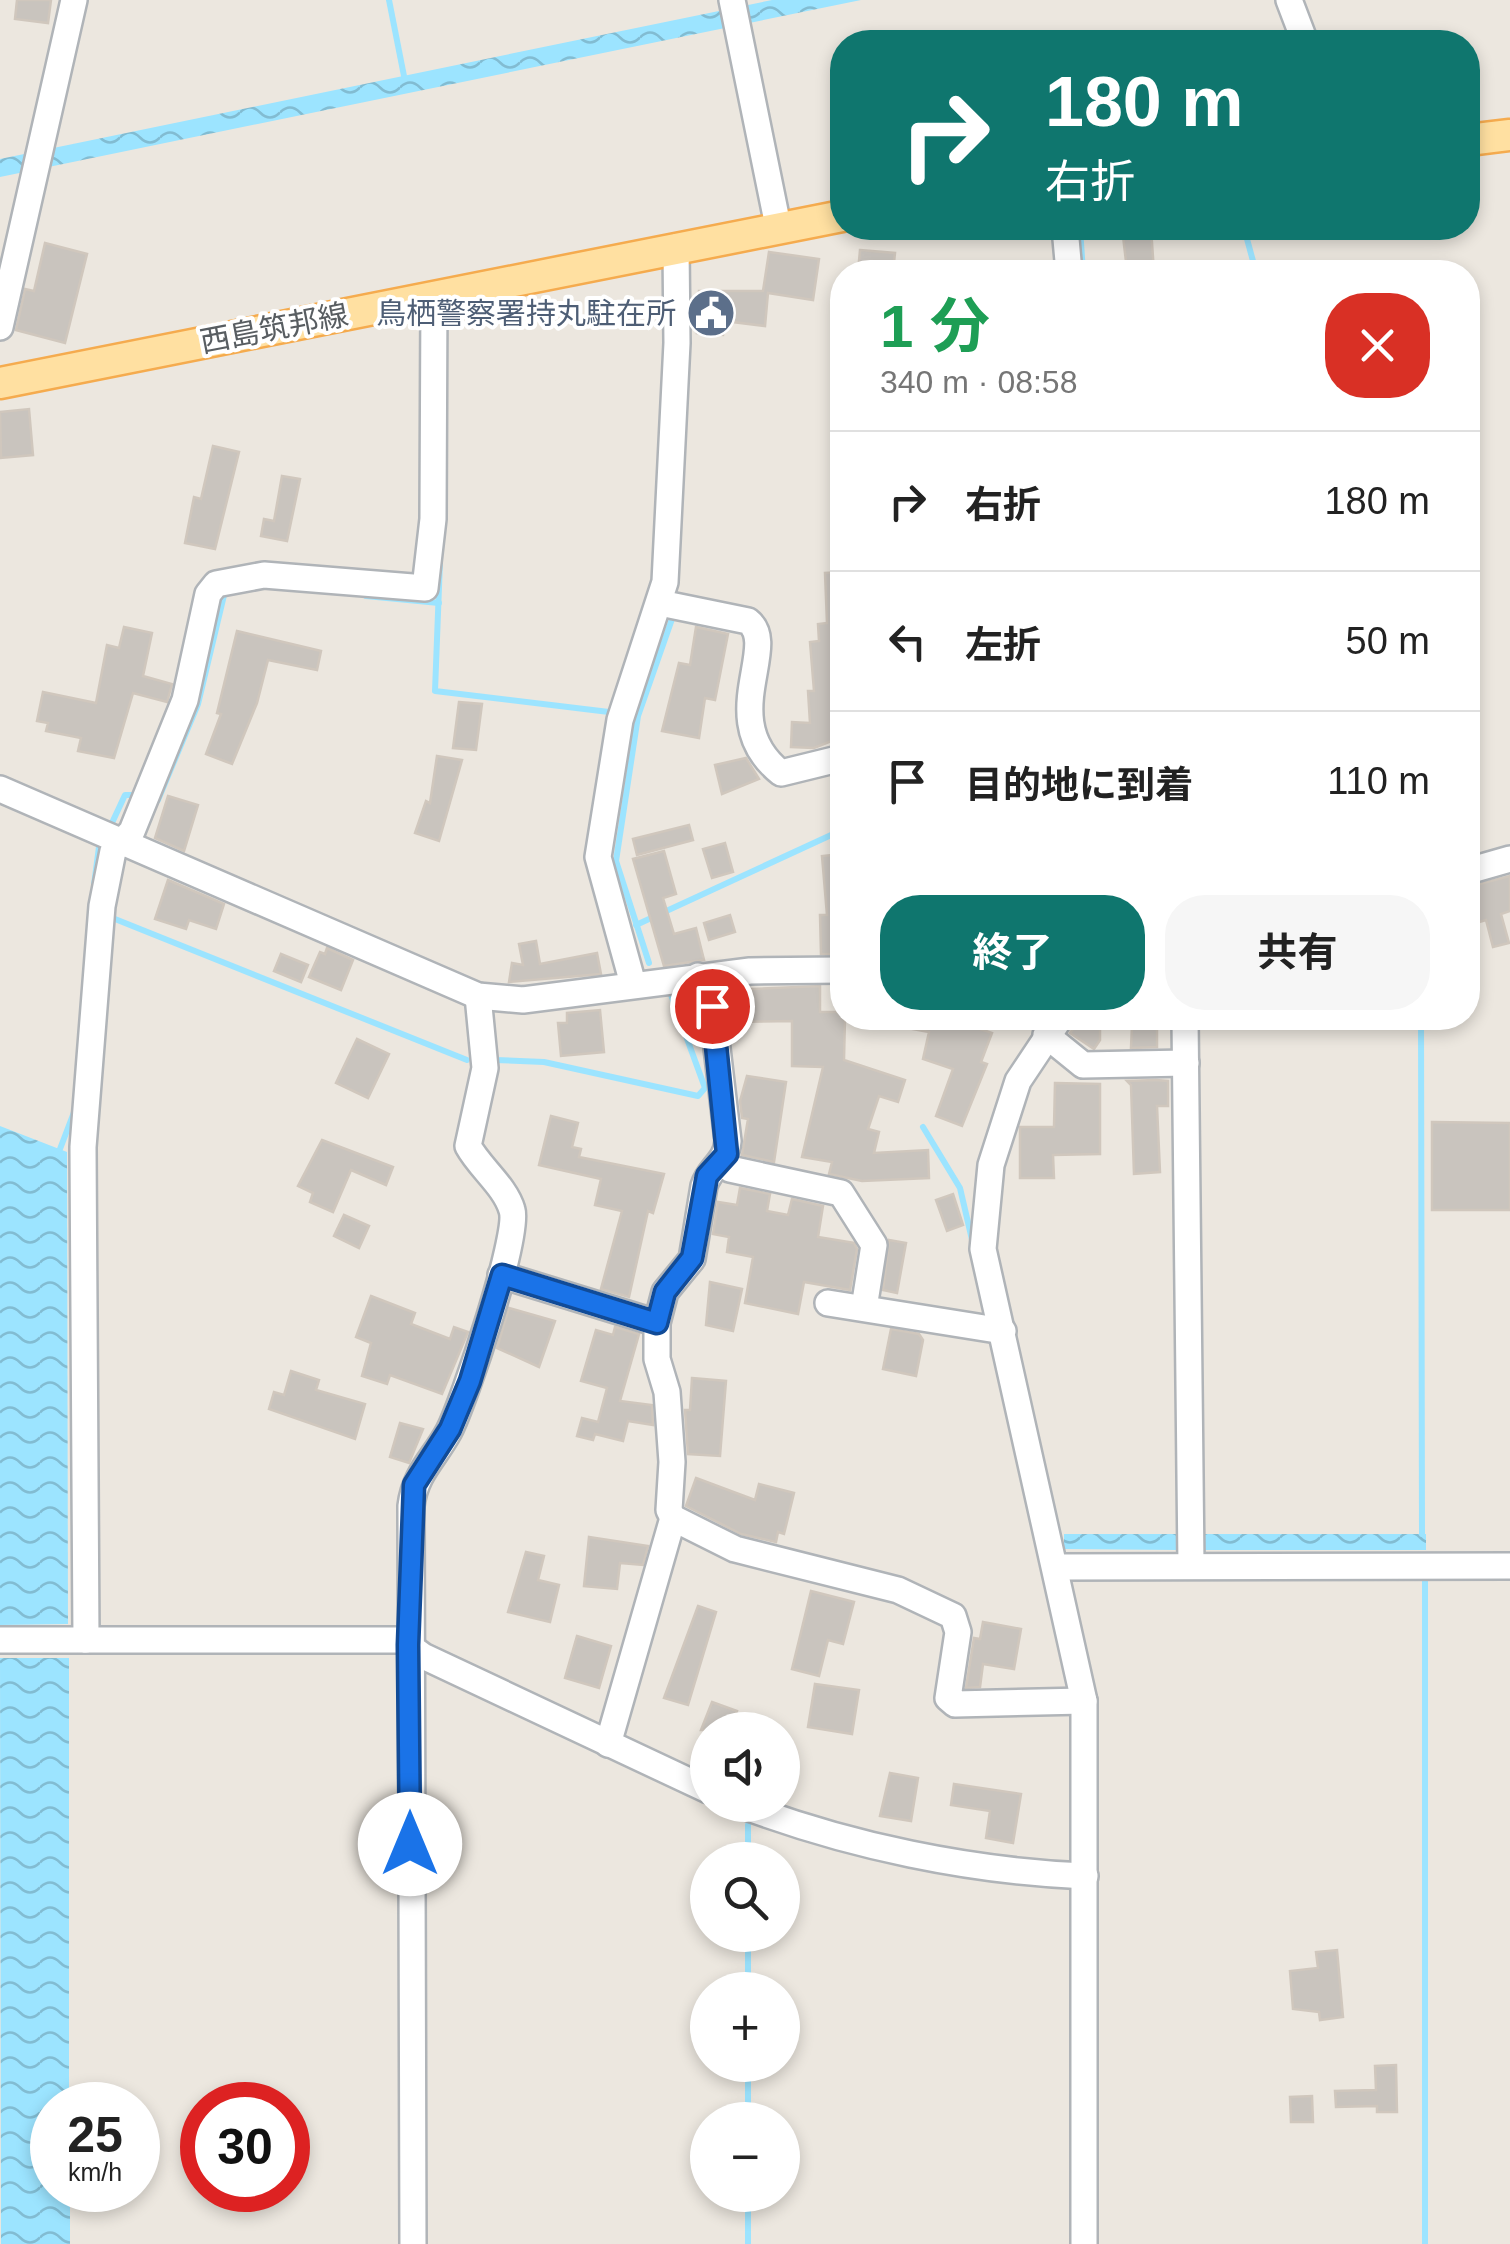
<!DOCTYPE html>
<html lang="ja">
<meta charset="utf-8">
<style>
:root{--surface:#fff;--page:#f6f6f6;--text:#222;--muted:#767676;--line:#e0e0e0;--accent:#0f766e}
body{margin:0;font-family:Helvetica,"Noto Sans JP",sans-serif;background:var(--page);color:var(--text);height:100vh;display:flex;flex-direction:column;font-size:38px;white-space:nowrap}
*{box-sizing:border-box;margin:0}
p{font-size:32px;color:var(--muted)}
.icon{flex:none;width:55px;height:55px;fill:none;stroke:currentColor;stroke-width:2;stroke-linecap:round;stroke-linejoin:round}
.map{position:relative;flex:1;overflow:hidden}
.sheet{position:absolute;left:830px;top:260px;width:650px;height:770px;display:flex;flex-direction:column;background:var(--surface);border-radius:40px;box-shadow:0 5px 15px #0003}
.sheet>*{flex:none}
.banner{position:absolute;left:830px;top:30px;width:650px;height:210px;border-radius:40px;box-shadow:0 5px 15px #0003;background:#0f766e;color:#fff;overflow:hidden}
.buttons{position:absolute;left:690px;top:1712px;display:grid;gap:20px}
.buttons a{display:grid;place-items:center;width:110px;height:110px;border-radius:50%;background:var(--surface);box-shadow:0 5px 15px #0003;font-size:50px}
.speed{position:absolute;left:30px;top:2082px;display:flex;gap:20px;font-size:50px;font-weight:700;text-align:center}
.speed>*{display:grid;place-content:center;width:130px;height:130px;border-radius:50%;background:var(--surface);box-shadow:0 5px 15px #0003;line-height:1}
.speed small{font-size:25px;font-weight:400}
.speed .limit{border:15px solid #d22;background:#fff;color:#111}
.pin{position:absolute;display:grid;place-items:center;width:85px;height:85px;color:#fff;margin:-42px;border:5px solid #fff;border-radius:50%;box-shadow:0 2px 10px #0007}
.me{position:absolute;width:110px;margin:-55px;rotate:0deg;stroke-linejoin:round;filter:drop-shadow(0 0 8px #0008)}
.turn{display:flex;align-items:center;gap:35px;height:210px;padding:0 50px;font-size:45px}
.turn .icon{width:130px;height:130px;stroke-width:2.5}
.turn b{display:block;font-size:70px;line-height:85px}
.round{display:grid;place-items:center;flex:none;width:105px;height:105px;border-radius:40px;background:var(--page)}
.head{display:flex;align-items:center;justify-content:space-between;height:170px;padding:0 50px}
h1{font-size:60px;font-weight:700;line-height:75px;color:#1e9e55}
.action{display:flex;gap:20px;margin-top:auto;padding:20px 50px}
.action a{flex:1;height:115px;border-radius:40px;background:var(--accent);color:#fff;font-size:40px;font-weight:700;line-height:115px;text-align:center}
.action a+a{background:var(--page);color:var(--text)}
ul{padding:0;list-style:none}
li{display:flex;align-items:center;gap:30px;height:140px;padding:0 50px;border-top:2px solid var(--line)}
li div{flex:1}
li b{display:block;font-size:38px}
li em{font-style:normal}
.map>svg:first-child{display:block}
</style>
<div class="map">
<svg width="1510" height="2244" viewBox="0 0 1510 2244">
<defs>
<pattern id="water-waves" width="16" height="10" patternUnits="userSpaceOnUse" patternTransform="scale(2.5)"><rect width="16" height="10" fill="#9ce4ff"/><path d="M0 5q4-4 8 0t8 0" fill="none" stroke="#82bcd2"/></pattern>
</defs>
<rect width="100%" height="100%" fill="#ece7df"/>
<!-- water -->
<g fill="url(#water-waves)">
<polygon points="772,0 861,0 0,177 0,159"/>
<polygon points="0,1126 67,1152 68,1624 0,1625"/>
<polygon points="1064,1534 1178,1534 1178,1550 1064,1549"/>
<rect x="1204" y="1534" width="222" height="16"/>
<polygon points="0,1658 69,1658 69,2105 52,2105 52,2190 70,2190 70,2244 1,2244"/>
</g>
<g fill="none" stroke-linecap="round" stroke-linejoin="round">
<!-- stream -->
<g stroke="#9ce4ff" stroke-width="6">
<polyline points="389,0 404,76"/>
<polyline points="1080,228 1083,272"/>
<polyline points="1244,228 1256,272"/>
<polyline points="440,561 435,691 609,712"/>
<polyline points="366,596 439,603"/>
<polyline points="158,800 198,704 225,591"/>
<polyline points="111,825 125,795 135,795"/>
<polyline points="94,885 99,847"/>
<polyline points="110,917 467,1060"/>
<polyline points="636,925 842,830"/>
<polyline points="649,963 616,861 638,716 672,619"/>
<polyline points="1421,1018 1422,1534"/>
<polyline points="495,1060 544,1062 698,1096 705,1088 670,992"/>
<polyline points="923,1127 960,1188 973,1244"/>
<polyline points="60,1149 76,1107"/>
<polyline points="1425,1576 1425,2244"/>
<polyline points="748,1825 748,1860"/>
<polyline points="748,1935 748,1990"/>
<polyline points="748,2065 748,2120"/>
<polyline points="748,2195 748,2244"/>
</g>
</g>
<!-- building -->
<g fill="#c9c4be" stroke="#d0c7bd" stroke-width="2.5">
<polygon points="17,0 51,0 48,23 15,19"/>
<polygon points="1122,228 1151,228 1154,272 1127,270"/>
<polygon points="45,243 87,254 65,343 16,330 25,289 34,291"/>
<polygon points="860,250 895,253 893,272 858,272"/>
<polygon points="769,252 819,259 813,300 768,293 765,326 724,321 723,335 697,333 699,291 763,291"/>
<polygon points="29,409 33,455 1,458 0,412"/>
<polygon points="213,446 239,452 215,549 185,543 194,497 201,499"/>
<polygon points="282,476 300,479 287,541 261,536 264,519 274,521"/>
<polygon points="842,572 842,737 814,748 791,747 792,722 810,723 808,691 814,691 810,642 819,641 818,624 827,623 825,573"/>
<polygon points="124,627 152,633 143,676 172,684 169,695 167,702 133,693 114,758 78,751 81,738 46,731 48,723 37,721 43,692 96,703 107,645 119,648"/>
<polygon points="696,627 728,634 715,700 705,698 699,738 662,731 679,663 690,665"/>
<polygon points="237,631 321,651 317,670 268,660 257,703 232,764 206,754 221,714 217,713"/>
<polygon points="459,702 482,704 476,750 453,748"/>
<polygon points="437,756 462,760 439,841 415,833 426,801 430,803"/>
<polygon points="746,758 759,779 722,794 715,765"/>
<polygon points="168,796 198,805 184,851 155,838"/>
<polygon points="689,825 693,840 637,855 633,839"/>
<polygon points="725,843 733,872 712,878 703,849"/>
<polygon points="664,851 676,894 663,898 674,934 696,928 704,960 664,966 633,859"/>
<polygon points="842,854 842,954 821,954 820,915 827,915 822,856"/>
<polygon points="1510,876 1510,911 1501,914 1509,943 1493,947 1486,920 1476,923 1468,903 1468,887"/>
<polygon points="168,880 224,904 216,929 189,920 186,929 155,919"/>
<polygon points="730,915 735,932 709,940 704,923"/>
<polygon points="536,941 540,964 597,953 601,974 509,982 512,963 523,965 519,944"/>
<polygon points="327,948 353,960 341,990 309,977 320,952 325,954"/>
<polygon points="281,954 308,965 301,982 274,971"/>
<polygon points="820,986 820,1012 842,1012 845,1018 844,1060 905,1080 898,1102 879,1096 868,1129 879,1132 874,1153 928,1150 929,1178 862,1181 829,1174 832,1162 802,1157 823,1067 792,1066 792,1021 730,1022 730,990"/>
<polygon points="600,1010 604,1052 561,1056 558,1023 567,1023 567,1013"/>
<polygon points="897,1018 949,1018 992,1033 981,1062 987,1064 962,1126 936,1116 953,1069 923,1059 929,1032 896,1026"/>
<polygon points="1081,1018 1100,1018 1100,1040 1094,1049 1070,1033"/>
<polygon points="1132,1025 1157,1026 1157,1047 1131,1048"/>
<polygon points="357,1039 389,1054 368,1098 336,1083"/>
<polygon points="747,1076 786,1082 774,1162 742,1155 748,1119 742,1118 740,1101"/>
<polygon points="1156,1080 1168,1081 1168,1106 1157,1106 1160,1172 1134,1174 1131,1085 1127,1081"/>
<polygon points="1055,1083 1100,1084 1100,1154 1053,1155 1054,1178 1020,1178 1020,1127 1054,1127"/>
<polygon points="551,1116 578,1123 572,1147 581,1149 579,1157 664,1174 653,1213 648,1211 629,1297 601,1289 622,1211 595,1205 601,1179 539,1165"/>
<polygon points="1432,1122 1510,1123 1510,1210 1432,1210"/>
<polygon points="322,1140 393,1167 386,1185 351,1170 333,1212 310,1202 313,1193 298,1186"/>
<polygon points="740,1188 770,1194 767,1211 788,1215 792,1199 823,1206 818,1237 854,1243 857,1249 850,1290 804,1282 798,1314 745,1303 753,1257 727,1252 729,1237 713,1234 718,1202 737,1205"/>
<polygon points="953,1194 963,1225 947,1231 936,1200"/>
<polygon points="344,1215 369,1226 359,1248 334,1236"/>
<polygon points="889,1240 906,1243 897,1293 883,1290"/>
<polygon points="710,1282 742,1289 733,1331 706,1325"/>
<polygon points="371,1296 415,1313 411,1324 450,1339 454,1327 468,1332 442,1394 390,1375 387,1384 362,1376 371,1343 356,1337"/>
<polygon points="509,1308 555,1321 539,1367 497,1348"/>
<polygon points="615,1327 639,1334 620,1401 652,1405 653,1425 628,1421 623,1441 595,1434 593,1440 577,1436 582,1418 598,1422 607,1388 581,1381 596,1330 613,1335"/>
<polygon points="891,1329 919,1334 923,1340 916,1376 883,1369"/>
<polygon points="291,1371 319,1380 316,1390 365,1404 355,1439 269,1409 274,1392 284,1395"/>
<polygon points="692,1378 726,1381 720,1456 688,1454 685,1410 690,1410"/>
<polygon points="400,1423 423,1429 409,1463 390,1457"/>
<polygon points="696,1478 755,1500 759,1484 794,1493 784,1534 778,1532 776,1542 741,1534 686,1506"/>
<polygon points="589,1537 648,1546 643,1565 620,1563 617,1589 584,1586"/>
<polygon points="526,1552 544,1556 538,1580 559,1585 550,1622 508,1612"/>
<polygon points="811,1591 854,1602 843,1644 828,1640 819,1676 792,1669"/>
<polygon points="698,1606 716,1612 688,1705 664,1698"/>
<polygon points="983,1622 1021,1629 1014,1669 983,1664 980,1687 966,1688 974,1638 980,1639"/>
<polygon points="577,1636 611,1646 599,1688 565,1678"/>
<polygon points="815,1684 859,1690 852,1734 808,1727"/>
<polygon points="712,1702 737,1711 735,1716 765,1724 764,1730 701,1730"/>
<polygon points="890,1773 918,1778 911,1821 880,1816"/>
<polygon points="954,1784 1021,1794 1013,1843 986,1838 990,1811 951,1805"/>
<polygon points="1337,1950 1343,2017 1320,2020 1319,2012 1293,2009 1290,1971 1318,1968 1316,1952"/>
<polygon points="1396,2065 1397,2112 1377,2112 1377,2106 1336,2107 1335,2091 1376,2090 1375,2066"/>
<polygon points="1312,2096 1313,2122 1291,2122 1290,2097"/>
</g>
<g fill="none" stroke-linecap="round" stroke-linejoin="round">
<!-- minor casing -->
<g stroke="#b0b4b8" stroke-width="30">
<g id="minor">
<polyline points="732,0 778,226"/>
<polyline points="1289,0 1305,42"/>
<polyline points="1065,228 1069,272"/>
<polyline points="0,327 74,0"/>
<path d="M660 603 748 621C781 646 714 720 781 773L842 758"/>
<polyline points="0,789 478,996 523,1000 750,971 842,970"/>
<polyline points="1468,871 1510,859"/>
<path d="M698 976 712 1006 728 1141C726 1163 710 1167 704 1186L692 1259 665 1292 657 1323V1359L667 1392 672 1462 669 1510 673 1518 735 1549 898 1590 953 1616 958 1632 948 1698 955 1704 1084 1701"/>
<polyline points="633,984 598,857 620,720 665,582 677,343 676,247"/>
<polyline points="1060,1018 1018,1081 991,1165 983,1249 1084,1701 1084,2244"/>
<polyline points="1185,1018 1191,1566"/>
<polyline points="1046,1035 1083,1065 1186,1063"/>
<polyline points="723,1163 730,1169 841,1193 874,1245 864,1308"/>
<polyline points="501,1275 657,1323"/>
<polyline points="828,1303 1003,1331"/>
<polyline points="1056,1567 1510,1566"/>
<polyline points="0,1640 401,1640 423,1656 708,1790"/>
<polyline points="86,1640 83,1147 102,906 113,851 132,831 185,700 208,594 216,584 264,575 425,588 433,519 434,295"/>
<polyline points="608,1744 673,1518"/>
<path d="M741 1805C850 1846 969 1871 1085 1876"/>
<path d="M413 2244 411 1506C415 1473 434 1459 449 1431 464 1402 520 1235 512 1210 505 1186 480 1168 468 1146L485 1068 478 996"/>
</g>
</g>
<!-- major casing -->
<g stroke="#f5ab4e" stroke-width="35">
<g id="major">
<polyline points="1468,140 1510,135"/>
<polyline points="0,383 842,216"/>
</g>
</g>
<!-- minor -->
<use href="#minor" stroke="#fff" stroke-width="25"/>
<!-- major -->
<use href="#major" stroke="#ffe0a1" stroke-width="30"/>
</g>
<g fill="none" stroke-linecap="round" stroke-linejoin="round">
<!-- route casing -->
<g stroke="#114b97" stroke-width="25">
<polyline id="route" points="410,1844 408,1645 414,1485 450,1429 470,1381 502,1275 657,1323 665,1292 692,1258 707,1176 727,1154 712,1006"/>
</g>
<!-- route -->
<use href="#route" stroke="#1a73e8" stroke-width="18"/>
</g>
<!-- icons -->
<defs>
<g id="civic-disc" transform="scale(2.5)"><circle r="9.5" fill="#5c6f8a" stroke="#fff"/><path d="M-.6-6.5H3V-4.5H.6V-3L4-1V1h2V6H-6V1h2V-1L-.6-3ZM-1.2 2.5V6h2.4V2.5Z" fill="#fff"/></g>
</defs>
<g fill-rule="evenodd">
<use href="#civic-disc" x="711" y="313"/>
</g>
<g text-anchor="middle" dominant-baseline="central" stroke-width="8" stroke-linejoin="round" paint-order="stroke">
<!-- service labels -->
<g font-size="30" fill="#4e5e75" stroke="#fff" text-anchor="end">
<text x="676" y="313">鳥栖警察署持丸駐在所</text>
</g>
<!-- street labels -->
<g font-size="30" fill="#585d61" stroke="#fff">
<text transform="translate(274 328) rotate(-11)">西島筑邦線</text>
</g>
</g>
</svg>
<div class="buttons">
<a><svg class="icon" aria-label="sound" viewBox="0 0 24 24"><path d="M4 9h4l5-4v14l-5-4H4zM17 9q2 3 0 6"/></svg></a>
<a><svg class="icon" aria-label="search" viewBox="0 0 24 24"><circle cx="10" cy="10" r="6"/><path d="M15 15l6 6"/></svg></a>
<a>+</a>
<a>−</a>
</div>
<div class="speed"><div>25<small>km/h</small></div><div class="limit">30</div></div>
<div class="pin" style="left:712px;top:1006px;background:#d93025"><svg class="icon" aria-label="arrive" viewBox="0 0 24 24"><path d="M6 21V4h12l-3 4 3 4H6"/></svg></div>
<svg class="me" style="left:410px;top:1844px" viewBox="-20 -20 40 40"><circle r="19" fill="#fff"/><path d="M0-13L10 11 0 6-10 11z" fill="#1a73e8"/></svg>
<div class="banner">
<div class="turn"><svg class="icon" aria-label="right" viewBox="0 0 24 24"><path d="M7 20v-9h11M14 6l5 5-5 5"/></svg><div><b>180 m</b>右折</div></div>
</div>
<section class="sheet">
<div class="head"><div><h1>1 分</h1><p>340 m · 08:58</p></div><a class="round" style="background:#d93025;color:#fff"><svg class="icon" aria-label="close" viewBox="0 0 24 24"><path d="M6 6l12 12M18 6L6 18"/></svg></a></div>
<ul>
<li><svg class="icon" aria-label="right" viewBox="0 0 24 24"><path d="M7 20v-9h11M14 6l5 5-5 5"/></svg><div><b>右折</b></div><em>180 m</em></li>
<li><svg class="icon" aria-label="left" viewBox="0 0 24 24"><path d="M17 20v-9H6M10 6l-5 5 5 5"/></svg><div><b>左折</b></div><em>50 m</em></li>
<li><svg class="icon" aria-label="arrive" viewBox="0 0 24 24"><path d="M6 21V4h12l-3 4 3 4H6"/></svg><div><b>目的地に到着</b></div><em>110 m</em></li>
</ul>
<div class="action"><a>終了</a><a>共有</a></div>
</section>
</div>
